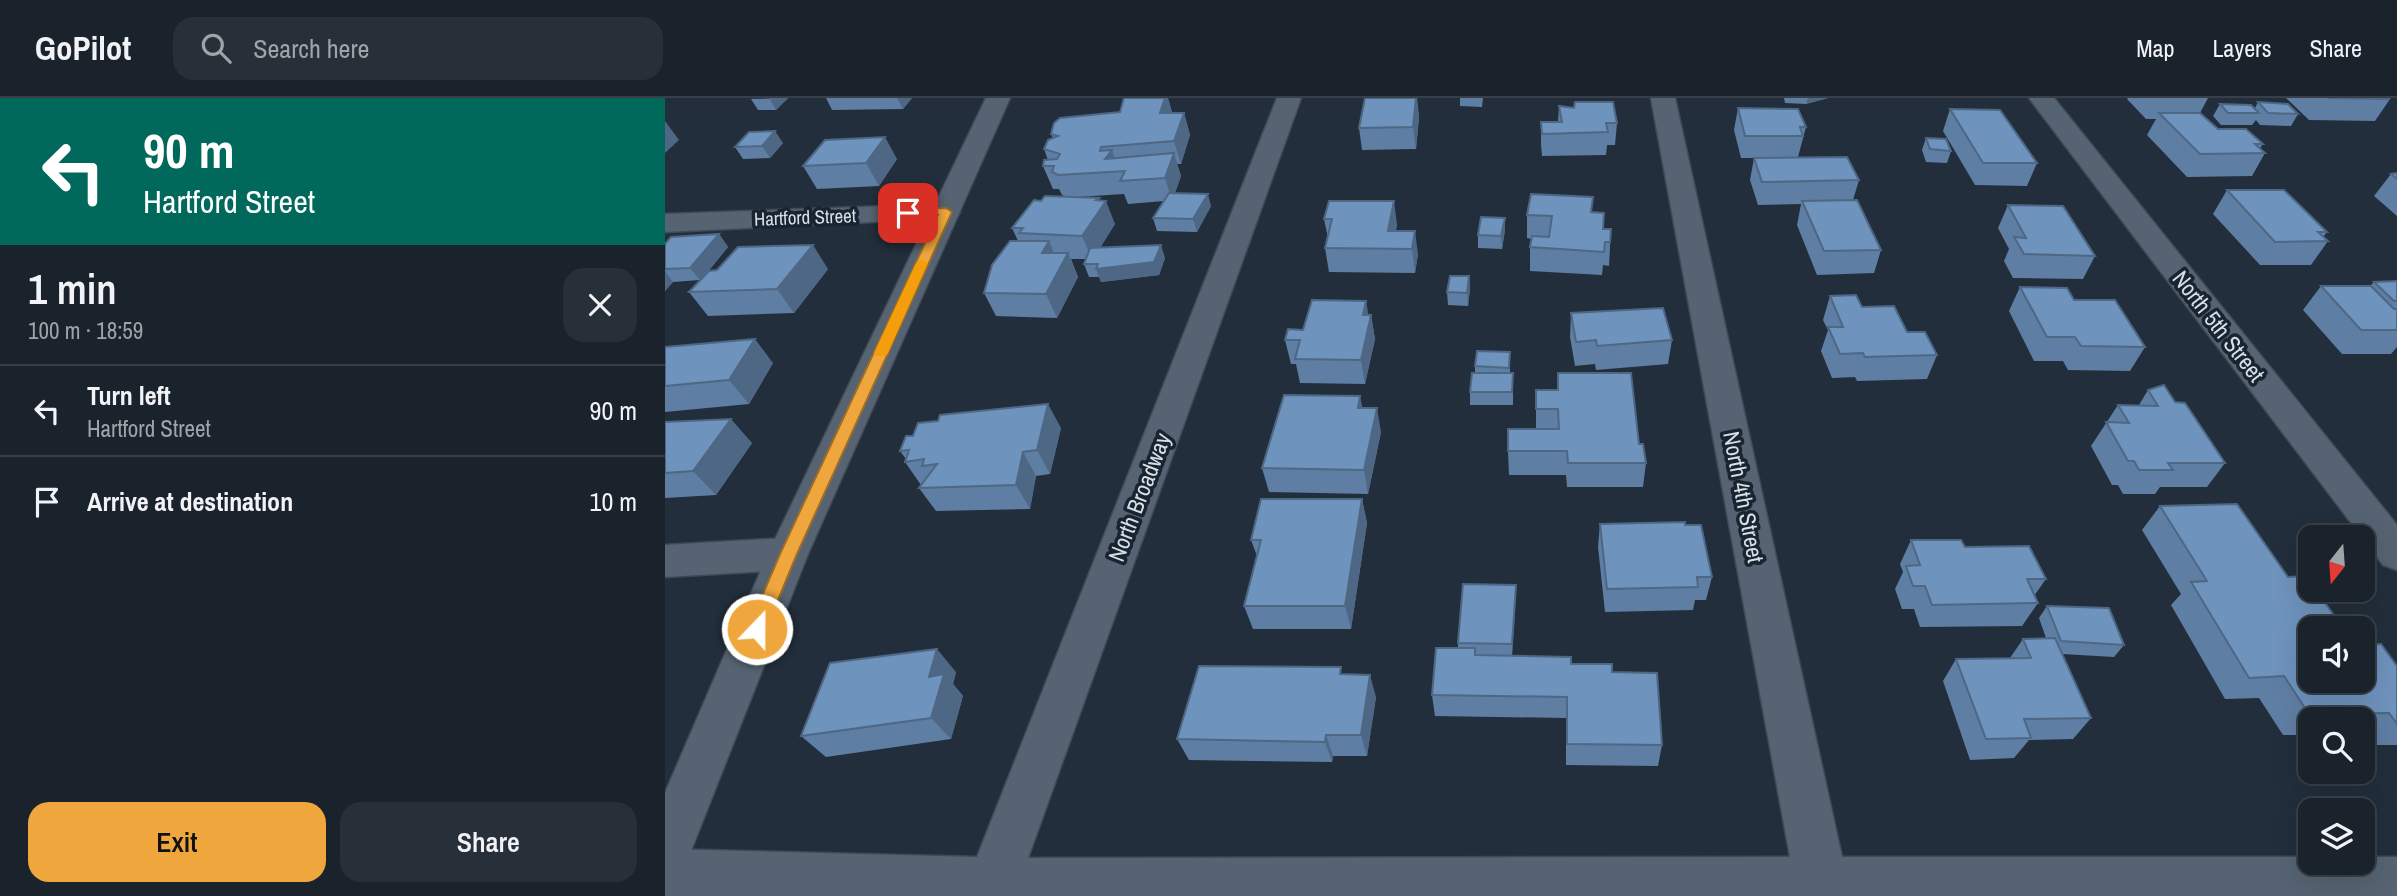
<!DOCTYPE html>
<meta charset="utf-8">
<style>
:root{--surface:#1a222c;--page:#272f38;--text:#f1f3f6;--muted:#9fa4a9;--line:#383f48;--accent:#efa73d}
body{margin:0;font-family:"Archivo Narrow",sans-serif;background:var(--page);color:var(--text);height:100vh;display:flex;flex-direction:column;font-size:26px;white-space:nowrap}
*{box-sizing:border-box;margin:0}
p{font-size:23px;color:var(--muted)}
.icon{flex:none;width:38px;height:38px;fill:none;stroke:currentColor;stroke-width:2;stroke-linecap:round;stroke-linejoin:round}
.map{position:relative;flex:1;overflow:hidden}
.drawer{display:flex;flex-direction:column;background:var(--surface);width:665px}
.drawer>*{flex:none}
.banner{background:#00695c;color:#fff;overflow:hidden}
.needle{width:46px;rotate:197deg}
.tools{position:absolute;left:1633px;top:427px;display:grid;gap:14px}
.tools a{display:grid;place-items:center;width:77px;height:77px;border-radius:14px;background:var(--surface);box-shadow:0 7px 28px #0002,0 0 0 2px var(--line);font-size:35px}
.pin{position:absolute;display:grid;place-items:center;width:60px;height:60px;color:#fff;margin:-30px;border-radius:14px;box-shadow:0 4px 10px #0006}
.me{position:absolute;width:77px;margin:-38px;rotate:22deg;stroke-linejoin:round;filter:drop-shadow(0 0 5px #0008)}
.turn{display:flex;align-items:center;gap:24px;height:147px;padding:0 28px;font-size:32px}
.turn .icon{width:91px;height:91px;stroke-width:2.5}
.turn b{display:block;font-size:49px;line-height:60px}
.round{display:grid;place-items:center;flex:none;width:74px;height:74px;border-radius:21px;background:var(--page)}
.head{display:flex;align-items:center;justify-content:space-between;height:119px;padding:0 28px}
h1{font-size:42px;font-weight:600;line-height:52px}
.button{display:flex;gap:14px;margin-top:auto;padding:14px 28px}
.button a{flex:1;height:80px;border-radius:21px;background:var(--accent);color:#111;font-size:28px;font-weight:600;line-height:80px;text-align:center}
.button a+a{background:var(--page);color:var(--text)}
ul{padding:0;list-style:none}
li{display:flex;align-items:center;gap:21px;height:91px;padding:0 28px;border-top:2px solid var(--line)}
li div{flex:1}
li b{display:block;font-size:26px}
li em{font-style:normal}
header{display:flex;align-items:center;gap:42px;box-sizing:border-box;height:98px;padding:0 35px;background:var(--surface);border-bottom:2px solid var(--line)}
header strong{font-size:33px}
nav{display:flex;gap:38px;margin-inline-start:auto;font-size:24px}
.search{width:490px;height:63px;background:var(--page);display:flex;align-items:center;gap:18px;box-sizing:border-box;padding:0 24px;border-radius:21px;color:var(--muted);font-size:26px}
main{display:flex;flex:1;min-height:0}
.map>svg:first-child{display:block}
</style>
<header>
<strong>GoPilot</strong>
<div class="search"><svg class="icon" aria-label="search" viewBox="0 0 24 24"><circle cx="10" cy="10" r="6"/><path d="M15 15l6 6"/></svg>Search here</div>
<nav><a>Map</a><a>Layers</a><a>Share</a></nav>
</header>
<main>
<section class="drawer">
<div class="banner">
<div class="turn"><svg class="icon" aria-label="left" viewBox="0 0 24 24"><path d="M17 20v-9H6M10 6l-5 5 5 5"/></svg><div><b>90 m</b>Hartford Street</div></div>
</div>
<div class="head"><div><h1>1 min</h1><p>100 m · 18:59</p></div><a class="round"><svg class="icon" aria-label="close" viewBox="0 0 24 24"><path d="M6 6l12 12M18 6L6 18"/></svg></a></div>
<ul>
<li><svg class="icon" aria-label="left" viewBox="0 0 24 24"><path d="M17 20v-9H6M10 6l-5 5 5 5"/></svg><div><b>Turn left</b><p>Hartford Street</p></div><em>90 m</em></li>
<li><svg class="icon" aria-label="arrive" viewBox="0 0 24 24"><path d="M6 21V4h12l-3 4 3 4H6"/></svg><div><b>Arrive at destination</b></div><em>10 m</em></li>
</ul>
<div class="button"><a>Exit</a><a>Share</a></div>
</section>
<div class="map">
<svg width="1732" height="798" viewBox="0 0 1732 798">
<rect width="100%" height="100%" fill="#222e3b"/>
<g fill="none" stroke-linecap="round" stroke-linejoin="round">
<!-- minor casing -->
<g stroke="#404a55" stroke-width="3">
<g id="minor">
<polygon points="612,0 636,0 363,760 1125,759 986,0 1010,0 1177,759 1645,759 1645,765 1698,765 1698,759 1732,759 1732,798 0,798 0,751 312,759"/>
<polygon points="1364,0 1389,0 1732,427 1732,472 1718,467"/>
<polygon points="281,106 291,108 295,114 291,120 0,134 0,116"/>
<polygon points="123,440 137,445 143,456 137,467 123,472 0,479 0,447"/>
</g>
</g>
<!-- secondary casing -->
<g stroke="#404a55" stroke-width="3">
<polygon id="secondary" points="321,0 345,0 143,456 18,773 0,781 0,695 103,456"/>
</g>
<!-- minor -->
<use href="#minor" fill="#566372" fill-rule="evenodd"/>
<!-- secondary -->
<use href="#secondary" fill="#566372" fill-rule="evenodd"/>
</g>
<!-- wall -->
<g fill="#5f7ea3">
<polygon points="123,0 111,12 93,12 86,1"/>
<polygon points="161,0 247,0 238,11 167,12"/>
<polygon points="459,0 503,0 507,15 519,15 525,37 516,66 512,66 516,78 510,95 546,108 532,134 492,133 488,120 499,103 463,106 459,96 412,99 435,103 450,126 435,150 500,160 494,177 436,184 434,179 424,179 419,166 421,161 406,161 413,179 392,220 331,218 319,195 353,143 347,130 376,103 399,98 397,97 394,91 388,91 378,68 383,62 379,51 388,40 386,36 455,14"/>
<polygon points="700,0 752,0 754,19 751,51 697,52 694,30"/>
<polygon points="795,0 818,0 817,9 795,8"/>
<polygon points="1119,0 1163,0 1141,6 1120,5"/>
<polygon points="1463,0 1543,0 1535,15 1553,31 1598,46 1595,50 1600,55 1587,78 1522,79 1482,37 1491,21 1481,21 1462,1"/>
<polygon points="1621,0 1723,0 1725,1 1710,23 1644,22"/>
<polygon points="1593,4 1633,16 1626,28 1595,27 1591,22 1587,27 1556,27 1548,18 1555,6 1590,10"/>
<polygon points="894,8 952,25 950,47 942,47 941,57 877,58 876,46 876,24 893,24"/>
<polygon points="1073,10 1141,29 1133,59 1194,82 1188,102 1216,152 1209,175 1152,177 1132,127 1136,106 1093,107 1085,82 1089,60 1076,60 1069,32"/>
<polygon points="1285,11 1372,65 1362,88 1310,87 1278,33"/>
<polygon points="1261,40 1286,53 1282,65 1261,64 1257,52"/>
<polygon points="118,45 105,60 78,61 70,49"/>
<polygon points="232,61 214,88 152,91 138,68"/>
<polygon points="1732,75 1732,118 1709,98 1726,76"/>
<polygon points="1562,92 1662,134 1658,139 1663,143 1646,167 1595,167 1548,116"/>
<polygon points="1343,107 1430,158 1418,181 1348,180 1339,163 1344,151 1333,130"/>
<polygon points="927,114 938,131 946,131 944,168 938,167 937,177 865,173 865,149 867,141 862,140 862,117"/>
<polygon points="659,121 732,126 731,133 753,156 750,175 664,174 660,150 663,140"/>
<polygon points="840,132 837,151 813,150 813,137"/>
<polygon points="54,136 63,149 41,176 163,171 129,215 43,218 24,194 35,182 8,184 0,193 0,146"/>
<polygon points="804,178 805,190 803,208 783,207 782,194"/>
<polygon points="1732,183 1732,249 1726,256 1677,256 1638,212 1656,188 1705,188 1709,184"/>
<polygon points="1355,189 1409,202 1480,249 1465,273 1403,272 1398,263 1369,263 1344,213"/>
<polygon points="1165,198 1197,209 1242,234 1272,257 1262,281 1192,283 1190,279 1167,280 1156,253 1163,232 1158,222"/>
<polygon points="906,215 1007,242 1003,266 931,272 930,266 910,268 905,239"/>
<polygon points="704,217 706,217 710,241 700,286 635,285 631,266 626,266 620,242 638,232"/>
<polygon points="0,249 108,265 84,306 0,314"/>
<polygon points="845,267 845,275 848,288 848,307 805,307 805,294 810,275 810,268"/>
<polygon points="893,275 974,346 981,365 978,389 902,389 901,377 844,377 843,353 871,331 871,292 892,292"/>
<polygon points="1483,292 1510,304 1560,365 1542,389 1495,389 1490,396 1458,396 1453,387 1447,387 1426,348 1453,307 1474,307"/>
<polygon points="697,310 716,334 703,396 604,394 597,370"/>
<polygon points="0,324 87,345 51,397 0,400"/>
<polygon points="396,330 385,376 371,378 365,411 271,413 254,390 256,387 240,364 241,361 235,353"/>
<polygon points="697,401 702,425 686,531 588,531 579,508 592,458 586,442"/>
<polygon points="1495,408 1645,530 1732,568 1732,647 1703,647 1698,639 1698,621 1645,621 1645,637 1618,637 1594,600 1560,601 1506,507 1516,496 1477,432"/>
<polygon points="935,426 1020,427 1047,479 1041,502 1030,502 1028,512 940,514 933,449"/>
<polygon points="1246,442 1300,449 1381,481 1369,498 1373,505 1357,528 1255,529 1249,511 1237,511 1230,491 1238,474 1235,466"/>
<polygon points="851,487 847,558 906,566 947,574 997,647 993,668 901,667 901,620 770,618 767,597 793,550 793,545"/>
<polygon points="1382,508 1459,547 1449,559 1397,556 1426,620 1408,641 1364,642 1349,660 1305,662 1278,583 1291,561 1345,560 1358,541 1381,540 1374,520"/>
<polygon points="291,574 288,586 298,598 286,641 161,659 136,638"/>
<polygon points="677,576 711,599 702,658 668,658 667,664 524,662 512,641"/>
</g>
<!-- shaded-wall -->
<g fill="#4d6784">
<polygon points="104,0 123,0 111,12"/>
<polygon points="232,0 247,0 238,11"/>
<polygon points="500,0 503,0 508,17 495,15"/>
<polygon points="751,0 754,19 751,51 748,29"/>
<polygon points="1143,0 1163,0 1141,6"/>
<polygon points="519,15 525,37 516,66 509,43"/>
<polygon points="0,23 14,42 0,55"/>
<polygon points="110,33 118,45 105,60 97,48"/>
<polygon points="220,39 232,61 214,88 201,65"/>
<polygon points="447,52 454,73 440,61"/>
<polygon points="509,55 516,78 507,103 500,80"/>
<polygon points="543,96 546,108 532,134 528,121"/>
<polygon points="434,100 437,109 441,103 450,126 427,161 417,138 431,102"/>
<polygon points="729,103 732,126 727,151 723,133"/>
<polygon points="840,120 840,132 837,151 836,138"/>
<polygon points="750,133 753,156 750,175 747,151"/>
<polygon points="54,136 63,149 35,182 25,170"/>
<polygon points="384,143 394,167 377,155"/>
<polygon points="148,147 163,171 129,215 112,191"/>
<polygon points="496,147 500,160 494,177 436,184 431,171"/>
<polygon points="403,155 413,179 392,220 381,196"/>
<polygon points="0,173 8,184 0,193"/>
<polygon points="804,178 805,190 803,208 802,195"/>
<polygon points="701,203 705,225 706,217 710,241 700,286 696,262 698,217"/>
<polygon points="90,241 108,265 84,306 64,282"/>
<polygon points="695,298 700,322 693,310"/>
<polygon points="383,306 396,330 385,376 372,352"/>
<polygon points="712,310 716,334 703,396 699,372"/>
<polygon points="66,321 87,345 51,397 28,373"/>
<polygon points="358,354 371,378 365,411 351,387"/>
<polygon points="697,401 702,425 686,531 680,508"/>
<polygon points="851,487 851,499 847,558 847,546"/>
<polygon points="272,551 291,574 288,586 298,598 286,641 266,620 264,579"/>
<polygon points="705,577 711,599 702,658 696,637"/>
<polygon points="661,637 668,658 667,664 660,644"/>
</g>
<!-- building -->
<g fill="#6e93bd" stroke="#4d6784" stroke-width="2">
<polygon points="459,0 500,0 495,15 519,15 509,43 436,49 435,53 447,52 440,61 509,55 500,80 455,83 460,73 393,77 387,74 389,68 378,68 379,62 392,61 395,56 379,51 383,42 393,38 386,36 389,25 395,20 455,14"/>
<polygon points="700,0 751,0 748,29 694,30"/>
<polygon points="1663,0 1723,0 1725,1"/>
<polygon points="910,4 948,4 952,25 941,25 943,34 877,36 876,24 897,24 894,8 909,10"/>
<polygon points="1593,4 1623,6 1633,16 1603,15"/>
<polygon points="1555,6 1586,7 1594,15 1563,15"/>
<polygon points="1073,10 1133,11 1141,29 1135,29 1138,38 1080,38"/>
<polygon points="1285,11 1335,12 1372,65 1318,65"/>
<polygon points="1494,15 1535,15 1553,31 1581,31 1598,46 1590,46 1600,55 1535,56"/>
<polygon points="110,33 97,48 70,49 84,34"/>
<polygon points="220,39 201,65 138,68 160,42"/>
<polygon points="1261,40 1281,41 1286,53 1265,51"/>
<polygon points="1182,59 1194,82 1097,84 1089,60"/>
<polygon points="1732,75 1732,81 1726,76"/>
<polygon points="1562,92 1619,92 1662,134 1653,134 1663,143 1610,144"/>
<polygon points="504,95 543,96 528,121 488,120"/>
<polygon points="866,96 928,99 926,114 939,115 938,131 946,131 945,144 940,144 939,154 865,149 867,138 884,139 887,118 862,117"/>
<polygon points="380,98 434,100 431,102 441,103 417,138 354,135 358,130 347,130 369,102 376,103"/>
<polygon points="1192,102 1216,152 1159,153 1137,103"/>
<polygon points="664,103 729,103 723,133 750,133 747,151 660,150 667,121 659,121"/>
<polygon points="1343,107 1398,108 1430,158 1359,156 1349,139 1361,140"/>
<polygon points="816,119 840,120 836,138 813,137"/>
<polygon points="54,136 25,170 0,171 0,146 6,139"/>
<polygon points="345,143 384,143 377,155 403,155 381,196 319,195 327,167"/>
<polygon points="148,147 112,191 24,194 44,173 52,172 73,149"/>
<polygon points="496,147 489,164 431,171 433,166 419,166 425,150"/>
<polygon points="785,178 804,178 802,195 782,194"/>
<polygon points="1732,183 1732,203 1729,203 1709,184"/>
<polygon points="1656,188 1706,188 1729,211 1732,211 1732,232 1696,232"/>
<polygon points="1355,189 1402,190 1409,202 1450,202 1480,249 1416,248 1410,239 1382,239"/>
<polygon points="1191,197 1197,209 1229,208 1242,234 1260,234 1272,257 1200,259 1198,255 1175,256 1163,229 1178,229 1165,198"/>
<polygon points="647,202 701,203 698,217 706,217 696,262 630,261 635,242 620,242 623,231 638,232"/>
<polygon points="998,210 1007,242 932,248 931,242 911,244 906,215"/>
<polygon points="90,241 64,282 0,288 0,249"/>
<polygon points="812,253 845,254 844,270 810,268"/>
<polygon points="807,275 848,275 847,294 805,294"/>
<polygon points="893,275 966,275 974,346 978,346 981,365 903,365 902,353 843,353 843,331 894,331 893,311 871,311 871,292 893,292"/>
<polygon points="1499,287 1510,304 1520,305 1560,365 1503,365 1508,372 1474,372 1469,363 1463,363 1441,324 1464,325 1453,307 1493,308 1483,292"/>
<polygon points="619,297 695,298 693,310 712,310 699,372 597,370"/>
<polygon points="383,306 372,352 358,354 351,387 254,390 272,366 257,368 259,361 240,364 244,352 235,353 241,338 248,338 253,325 273,323 275,317"/>
<polygon points="66,321 28,373 0,375 0,324"/>
<polygon points="596,401 697,401 680,508 579,508 596,442 586,442"/>
<polygon points="1572,406 1623,479 1641,478 1645,484 1645,492 1651,492 1678,530 1645,530 1645,583 1698,583 1698,547 1716,546 1732,568 1732,626 1724,615 1644,616 1619,578 1584,580 1526,484 1542,483 1495,408"/>
<polygon points="1020,424 1020,427 1036,427 1047,479 1032,479 1033,489 942,491 935,426"/>
<polygon points="1246,442 1296,442 1300,449 1364,448 1381,481 1362,481 1373,505 1267,507 1260,488 1248,488 1241,468 1255,467"/>
<polygon points="798,486 851,487 847,546 793,545"/>
<polygon points="1382,508 1444,510 1459,547 1396,543"/>
<polygon points="1390,540 1426,620 1359,621 1366,640 1321,641 1291,561 1366,560 1358,541"/>
<polygon points="771,550 810,550 810,557 906,559 906,566 947,566 947,574 992,575 997,647 902,646 902,599 767,597"/>
<polygon points="272,551 264,579 279,576 266,620 136,638 165,565"/>
<polygon points="534,568 676,569 675,576 705,577 696,637 661,637 660,644 512,641"/>
</g>
<!-- route -->
<polygon fill="#efa73d" stroke="#9b6d28" stroke-width="2" points="281,110 287,114 132,456 101,531 99,536 86,536 83,531 115,456 273,117 243,118 237,115 243,111"/>
<!-- slow -->
<polygon fill="#f59e0b" points="257,161 263,165 223,255 221,258 211,258 209,255 251,165"/>
<g text-anchor="middle" dominant-baseline="central" stroke-width="7" stroke-linejoin="round" paint-order="stroke">
<!-- far-street labels -->
<g font-size="19" fill="#d7dfe8" stroke="#192431">
<text transform="translate(140 119) rotate(-2)">Hartford Street</text>
</g>
<!-- street labels -->
<g font-size="23" fill="#d7dfe8" stroke="#192431">
<text transform="translate(1554 228) rotate(52)">North 5th Street</text>
<text transform="translate(474 399) rotate(-69)">North Broadway</text>
<text transform="translate(1079 399) rotate(79)">North 4th Street</text>
</g>
</g>
</svg>
<div class="tools">
<a><svg class="needle" viewBox="-14 -14 28 28"><path d="M0-13l5 13h-10z" fill="#e53935"/><path d="M0 13l5-13h-10z" fill="#9fa4a9"/></svg></a>
<a><svg class="icon" aria-label="sound" viewBox="0 0 24 24"><path d="M4 9h4l5-4v14l-5-4H4zM17 9q2 3 0 6"/></svg></a>
<a><svg class="icon" aria-label="search" viewBox="0 0 24 24"><circle cx="10" cy="10" r="6"/><path d="M15 15l6 6"/></svg></a>
<a><svg class="icon" aria-label="layers" viewBox="0 0 24 24"><path d="M12 4l9 5-9 5-9-5zM3 14l9 5 9-5"/></svg></a>
</div>
<div class="pin" style="left:243px;top:115px;background:#d93025"><svg class="icon" aria-label="arrive" viewBox="0 0 24 24"><path d="M6 21V4h12l-3 4 3 4H6"/></svg></div>
<svg class="me" style="left:92px;top:531px" viewBox="-20 -20 40 40"><circle r="17" fill="#efa73d" stroke="#fff" stroke-width="3"/><path d="M0-11L8 9 0 5-8 9z" fill="#fff"/></svg>
</div>
</main>
